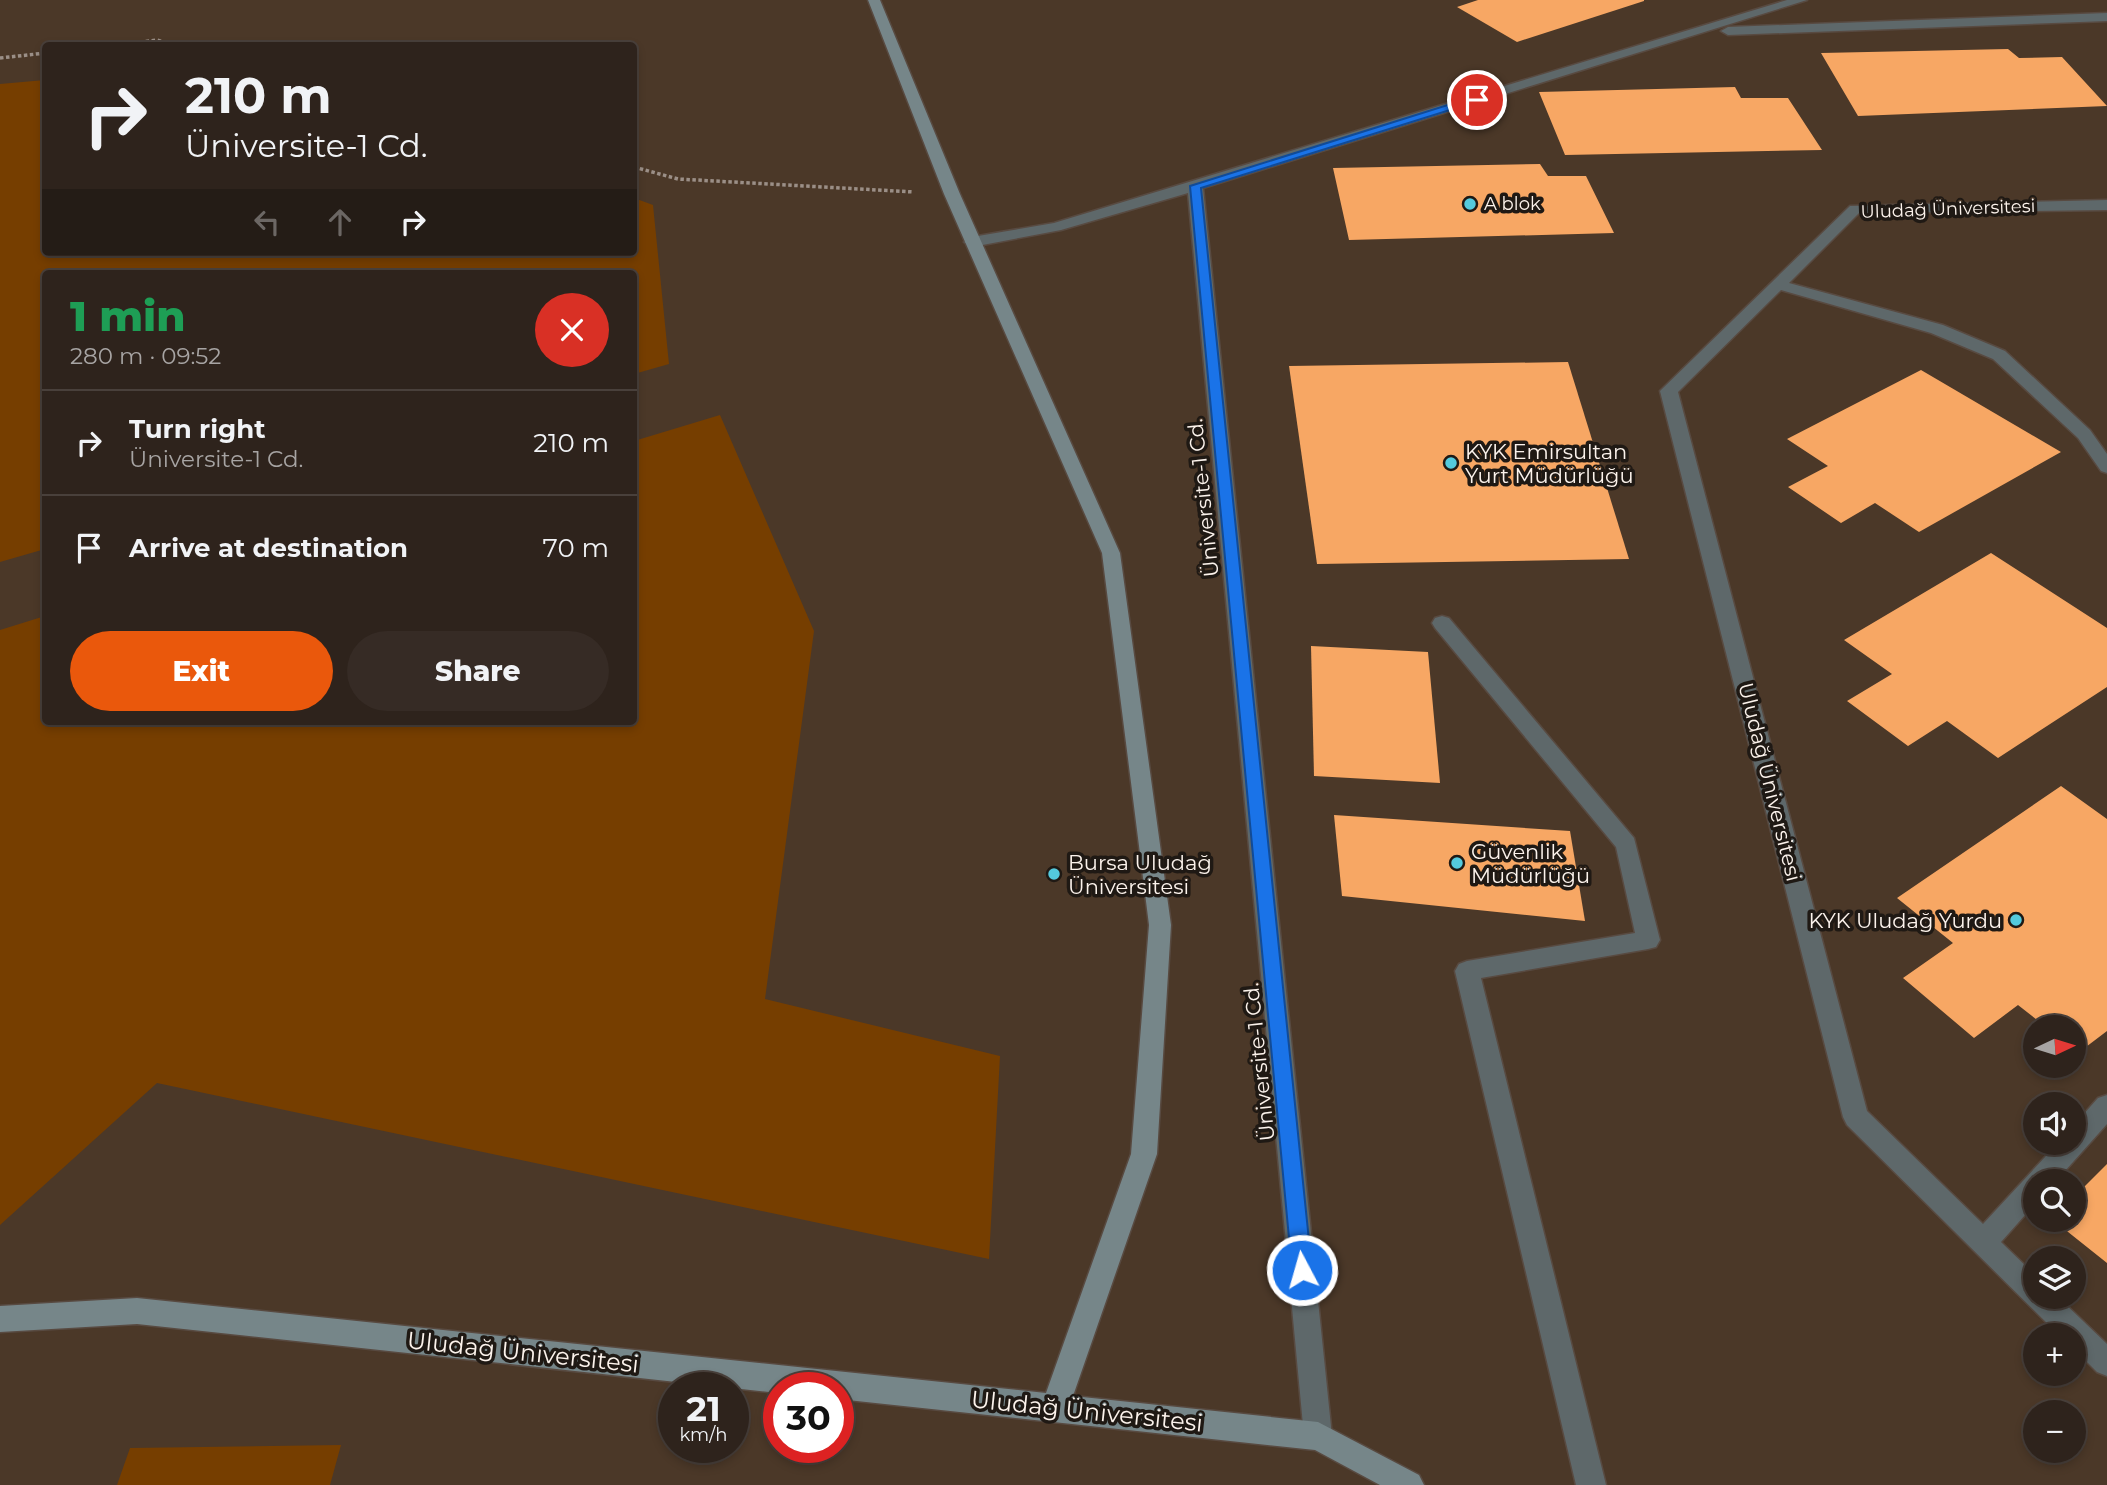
<!DOCTYPE html>
<meta charset="utf-8">
<style>
:root{--surface:#2e231c;--page:#362b25;--text:#f1f3f6;--muted:#a7a4a3;--line:#49403b;--accent:#ea580c}
body{margin:0;font-family:Montserrat,sans-serif;background:var(--page);color:var(--text);height:100vh;display:flex;flex-direction:column;font-size:26px;white-space:nowrap}
*{box-sizing:border-box;margin:0}
p{font-size:23px;color:var(--muted)}
.icon{flex:none;width:38px;height:38px;fill:none;stroke:currentColor;stroke-width:2;stroke-linecap:round;stroke-linejoin:round}
.map{position:relative;flex:1;overflow:hidden}
.sheet{position:absolute;left:42px;top:270px;width:595px;height:455px;display:flex;flex-direction:column;background:var(--surface);border-radius:7px;box-shadow:0 4px 10px #0003,0 0 0 2px var(--line)}
.sheet>*{flex:none}
.hud{position:absolute;left:42px;top:42px;width:595px;height:214px;border-radius:7px;box-shadow:0 4px 10px #0003,0 0 0 2px var(--line);background:#2e231c;color:var(--text);overflow:hidden}
.needle{width:46px;rotate:86deg}
.fabs{position:absolute;left:2023px;top:1015px;display:grid;gap:14px}
.fabs a{display:grid;place-items:center;width:63px;height:63px;border-radius:50%;background:var(--surface);box-shadow:0 4px 10px #0003,0 0 0 2px var(--line);font-size:35px}
.speed{position:absolute;left:658px;top:1372px;display:flex;gap:14px;font-size:35px;font-weight:700;text-align:center}
.speed>*{display:grid;place-content:center;width:91px;height:91px;border-radius:50%;background:var(--surface);box-shadow:0 4px 10px #0003,0 0 0 2px var(--line);line-height:1}
.speed small{font-size:18px;font-weight:400}
.speed .limit{border:10px solid #d22;background:#fff;color:#111}
.pin{position:absolute;display:grid;place-items:center;width:60px;height:60px;color:#fff;margin:-30px;border:4px solid #fff;border-radius:50%;box-shadow:0 2px 7px #0007}
.me{position:absolute;width:77px;margin:-38px;rotate:354deg;stroke-linejoin:round;filter:drop-shadow(0 0 5px #0008)}
.turn{display:flex;align-items:center;gap:24px;height:147px;padding:0 28px;font-size:32px}
.turn .icon{width:91px;height:91px;stroke-width:2.5}
.turn b{display:block;font-size:49px;line-height:60px}
.lanes{display:flex;align-items:center;height:66px;padding:0 28px;background:#0003;justify-content:center;gap:35px;direction:ltr}
.lanes .off{opacity:.35}
.round{display:grid;place-items:center;flex:none;width:74px;height:74px;border-radius:37px;background:var(--page)}
.overview{display:flex;align-items:center;justify-content:space-between;height:119px;padding:0 28px}
h1{font-size:42px;font-weight:800;line-height:52px;color:#1e9e55}
.cta{display:flex;gap:14px;margin-top:auto;padding:14px 28px}
.cta a{flex:1;height:80px;border-radius:42px;background:var(--accent);color:#fff;font-size:28px;font-weight:800;line-height:80px;text-align:center}
.cta a+a{background:var(--page);color:var(--text)}
ul{padding:0;list-style:none}
li{display:flex;align-items:center;gap:21px;height:105px;padding:0 28px;border-top:2px solid var(--line)}
li div{flex:1}
li b{display:block;font-size:26px}
li em{font-style:normal}
.map>svg:first-child{display:block}
</style>
<div class="map">
<svg width="2107" height="1485" viewBox="0 0 2107 1485">
<rect width="100%" height="100%" fill="#3d2f25"/>
<!-- built -->
<path fill="#4b3828" fill-rule="evenodd" d="M0 0H2107V1485H0ZM46 46H634V252H46ZM46 273H634V721H46ZM2035 1027H2074V1066H2035ZM2035 1104H2074V1143H2035ZM2035 1181H2074V1220H2035ZM2035 1258H2074V1297H2035ZM2035 1335H2074V1374H2035ZM674 1388H733V1447H674ZM779 1388H838V1447H779ZM2035 1412H2074V1451H2035Z"/>
<!-- green -->
<g fill="#763e00">
<polygon points="45,80 46,252 634,252 634,198 653,205 669,364 634,374 634,273 46,273 45,549 0,562 0,84"/>
<polygon points="720,415 814,631 765,999 1000,1056 989,1259 157,1083 0,1225 0,630 45,616 46,721 634,721 634,441"/>
<polygon points="341,1445 330,1485 117,1485 130,1448"/>
</g>
<!-- building -->
<g fill="#f7a764">
<polygon points="1478,0 1644,0 1644,1 1517,42 1457,7"/>
<polygon points="2008,49 2019,58 2062,57 2107,106 1858,116 1821,53"/>
<polygon points="1735,87 1741,98 1788,98 1822,150 1565,155 1539,92"/>
<polygon points="1540,164 1548,176 1586,176 1614,233 1349,240 1333,168"/>
<polygon points="1568,362 1629,559 1317,564 1289,366"/>
<polygon points="1921,370 2061,452 1919,532 1875,503 1841,523 1788,487 1828,466 1787,439"/>
<polygon points="1991,553 2107,628 2107,687 1998,758 1947,721 1908,746 1847,701 1892,674 1844,640"/>
<polygon points="1311,646 1428,652 1440,783 1314,776"/>
<polygon points="2061,786 2107,819 2107,1031 2078,1053 2074,1049 2074,1027 2046,1027 2018,1005 1974,1038 1903,978 1953,943 1897,898"/>
<polygon points="1334,815 1570,831 1585,921 1342,896"/>
<polygon points="2107,1164 2107,1263 2053,1220 2074,1220 2074,1197"/>
</g>
<g fill="none" stroke-linecap="round" stroke-linejoin="round">
<!-- street casing -->
<g stroke="#584a41" stroke-width="3">
<g id="street">
<polygon points="1787,0 1807,0 1203,188 1332,1436 1328,1446 1318,1450 1308,1446 1304,1436 1188,193 1061,230 972,247 964,242 972,237 1054,223"/>
<polygon points="2107,13 2107,21 1728,35 1721,31 1728,27"/>
<polygon points="2107,200 2107,210 1859,213 1789,283 1943,325 2005,351 2090,430 2107,454 2107,473 2101,471 2078,438 1993,359 1931,333 1781,290 1678,392 1867,1111 1983,1224 2058,1143 2074,1143 2074,1125 2098,1098 2107,1095 2107,1124 2056,1181 2035,1181 2035,1204 2001,1242 2035,1275 2035,1297 2058,1297 2107,1344 2107,1376 2097,1372 2074,1349 2074,1335 2059,1335 1847,1125 1843,1117 1660,391 1850,206"/>
<polygon points="1442,616 1449,618 1634,838 1660,940 1656,947 1648,949 1481,978 1606,1485 1576,1485 1455,971 1459,964 1467,961 1635,933 1616,847 1435,628 1432,623 1435,618"/>
</g>
</g>
<!-- secondary casing -->
<g stroke="#584a41" stroke-width="3">
<polygon id="secondary" points="868,0 880,0 960,194 1120,553 1171,925 1157,1154 1073,1396 1318,1422 1419,1475 1424,1485 1380,1485 1315,1450 838,1399 838,1388 779,1388 779,1393 137,1324 0,1332 0,1306 137,1298 1046,1393 1131,1154 1149,925 1102,553 944,194"/>
</g>
<!-- path -->
<g stroke="#9b8f87" stroke-width="3.5" stroke-dasharray="3.5 2.5" stroke-linecap="butt">
<polyline points="110,46 157,40 177,46"/>
<polyline points="0,58 46,53"/>
<polyline points="634,167 678,179 914,192"/>
</g>
<!-- street -->
<use href="#street" fill="#5e686a" fill-rule="evenodd"/>
<!-- secondary -->
<use href="#secondary" fill="#768689" fill-rule="evenodd"/>
</g>
<!-- route -->
<polygon fill="#1a73e8" stroke="#114b97" stroke-width="2" points="1473,97 1482,100 1201,188 1312,1270 1309,1276 1302,1279 1295,1276 1292,1270 1190,186"/>
<!-- markers -->
<g fill="#54cadd" stroke="#1f1914" stroke-width="2.5">
<circle cx="1470" cy="204" r="7"/>
<circle cx="1451" cy="463" r="7"/>
<circle cx="1457" cy="863" r="7"/>
<circle cx="1054" cy="874" r="7"/>
<circle cx="2016" cy="920" r="7"/>
</g>
<g text-anchor="middle" dominant-baseline="central" stroke-width="7" stroke-linejoin="round" paint-order="stroke">
<!-- far-poi labels -->
<g font-size="18" fill="#fcf3ec" stroke="#1f1914" text-anchor="start">
<text x="1484" y="204">A blok</text>
</g>
<!-- far-street labels -->
<g font-size="18" fill="#fcf3ec" stroke="#1f1914">
<text transform="translate(1948 209) rotate(-2)">Uludağ Üniversitesi</text>
</g>
<!-- poi labels -->
<g font-size="21" fill="#fcf3ec" stroke="#1f1914" text-anchor="start">
<text x="1465" y="451">KYK Emirsultan<tspan x="1465" dy="24">Yurt Müdürlüğü</tspan></text>
<text x="1471" y="851">Güvenlik<tspan x="1471" dy="24">Müdürlüğü</tspan></text>
<text x="1068" y="862">Bursa Uludağ<tspan x="1068" dy="24">Üniversitesi</tspan></text>
<text x="2002" y="920" text-anchor="end">KYK Uludağ Yurdu</text>
</g>
<!-- street labels -->
<g font-size="21" fill="#fcf3ec" stroke="#1f1914">
<text transform="translate(1203 498) rotate(-96)">Üniversite-1 Cd.</text>
<text transform="translate(1770 782) rotate(76)">Uludağ Üniversitesi</text>
<text transform="translate(1259 1062) rotate(-96)">Üniversite-1 Cd.</text>
</g>
<!-- near-street labels -->
<g font-size="24" fill="#fcf3ec" stroke="#1f1914">
<text transform="translate(523 1352) rotate(6)">Uludağ Üniversitesi</text>
<text transform="translate(1087 1411) rotate(6)">Uludağ Üniversitesi</text>
</g>
</g>
</svg>
<div class="fabs">
<a><svg class="needle" viewBox="-14 -14 28 28"><path d="M0-13l5 13h-10z" fill="#e53935"/><path d="M0 13l5-13h-10z" fill="#a7a4a3"/></svg></a>
<a><svg class="icon" aria-label="sound" viewBox="0 0 24 24"><path d="M4 9h4l5-4v14l-5-4H4zM17 9q2 3 0 6"/></svg></a>
<a><svg class="icon" aria-label="search" viewBox="0 0 24 24"><circle cx="10" cy="10" r="6"/><path d="M15 15l6 6"/></svg></a>
<a><svg class="icon" aria-label="layers" viewBox="0 0 24 24"><path d="M12 4l9 5-9 5-9-5zM3 14l9 5 9-5"/></svg></a>
<a>+</a>
<a>−</a>
</div>
<div class="speed"><div>21<small>km/h</small></div><div class="limit">30</div></div>
<div class="pin" style="left:1477px;top:100px;background:#d93025"><svg class="icon" aria-label="arrive" viewBox="0 0 24 24"><path d="M6 21V4h12l-3 4 3 4H6"/></svg></div>
<svg class="me" style="left:1302px;top:1270px" viewBox="-20 -20 40 40"><circle r="17" fill="#1a73e8" stroke="#fff" stroke-width="3"/><path d="M0-11L8 9 0 5-8 9z" fill="#fff"/></svg>
<div class="hud">
<div class="turn"><svg class="icon" aria-label="right" viewBox="0 0 24 24"><path d="M7 20v-9h11M14 6l5 5-5 5"/></svg><div><b>210 m</b>Üniversite-1 Cd.</div></div>
<div class="lanes"><svg class="icon off" aria-label="left" viewBox="0 0 24 24"><path d="M17 20v-9H6M10 6l-5 5 5 5"/></svg><svg class="icon off" aria-label="ahead" viewBox="0 0 24 24"><path d="M12 20V5M6 11l6-6 6 6"/></svg><svg class="icon" aria-label="right" viewBox="0 0 24 24"><path d="M7 20v-9h11M14 6l5 5-5 5"/></svg></div>
</div>
<section class="sheet">
<div class="overview"><div><h1>1 min</h1><p>280 m · 09:52</p></div><a class="round" style="background:#d93025;color:#fff"><svg class="icon" aria-label="close" viewBox="0 0 24 24"><path d="M6 6l12 12M18 6L6 18"/></svg></a></div>
<ul>
<li><svg class="icon" aria-label="right" viewBox="0 0 24 24"><path d="M7 20v-9h11M14 6l5 5-5 5"/></svg><div><b>Turn right</b><p>Üniversite-1 Cd.</p></div><em>210 m</em></li>
<li><svg class="icon" aria-label="arrive" viewBox="0 0 24 24"><path d="M6 21V4h12l-3 4 3 4H6"/></svg><div><b>Arrive at destination</b></div><em>70 m</em></li>
</ul>
<div class="cta"><a>Exit</a><a>Share</a></div>
</section>
</div>
